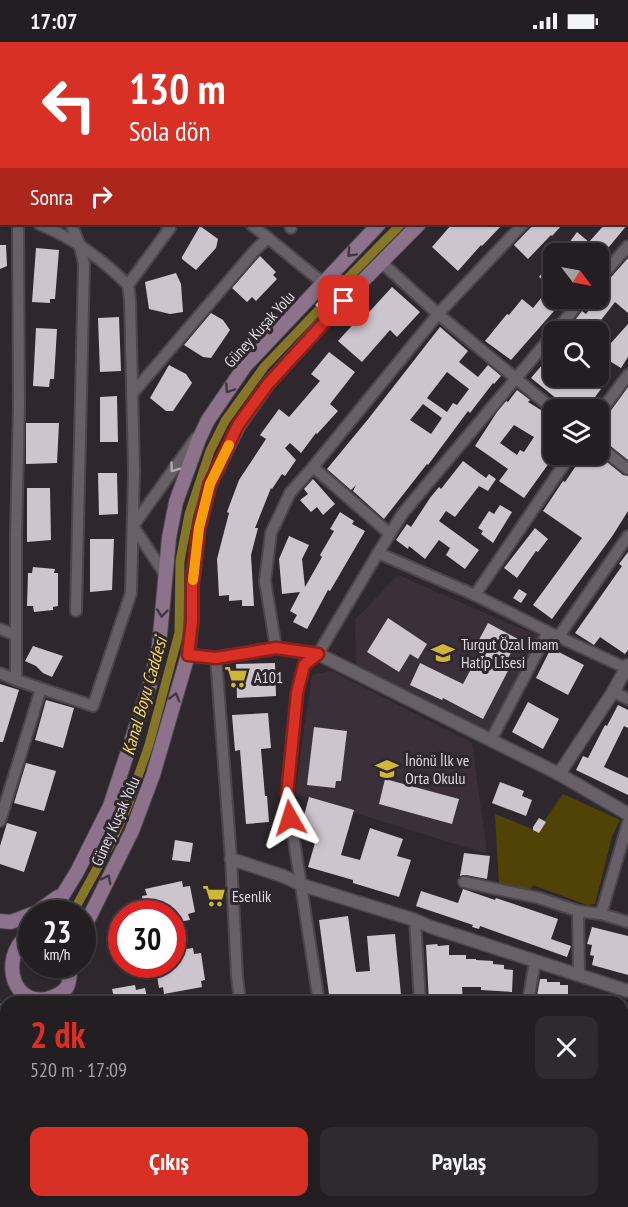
<!DOCTYPE html>
<html lang="tr">
<meta charset="utf-8">
<style>
:root{--surface:#221e22;--page:#2e2b2f;--text:#f1f3f6;--muted:#a2a2a5;--line:#3f3c40;--accent:#d93025}
body{margin:0;font-family:"PT Sans Narrow",sans-serif;background:var(--page);color:var(--text);height:100vh;display:flex;flex-direction:column;font-size:22px;white-space:nowrap}
*{box-sizing:border-box;margin:0}
p{font-size:20px;color:var(--muted)}
.icon{flex:none;width:33px;height:33px;fill:none;stroke:currentColor;stroke-width:2;stroke-linecap:round;stroke-linejoin:round}
.map{position:relative;flex:1;overflow:hidden}
.drawer{position:absolute;left:0px;top:954px;width:628px;height:212px;display:flex;flex-direction:column;background:var(--surface);border-radius:18px 18px 0 0;box-shadow:0 2px 4px #0004,0 0 0 2px var(--line)}
.drawer>*{flex:none}
.hud{position:absolute;left:0px;top:0px;width:628px;height:183px;box-shadow:0 2px 4px #0004,0 0 0 2px var(--line);background:#d93025;color:#fff;overflow:hidden}
.needle{width:39px;rotate:122deg}
.tools{position:absolute;left:543px;top:201px;display:grid;gap:12px}
.tools a{display:grid;place-items:center;width:66px;height:66px;border-radius:12px;background:var(--surface);box-shadow:0 2px 4px #0004,0 0 0 2px var(--line);font-size:30px}
.speed{position:absolute;left:18px;top:858px;display:flex;gap:12px;font-size:30px;font-weight:700;text-align:center}
.speed>*{display:grid;place-content:center;width:78px;height:78px;border-radius:50%;background:var(--surface);box-shadow:0 2px 4px #0004,0 0 0 2px var(--line);line-height:1}
.speed small{font-size:15px;font-weight:400}
.speed .limit{border:9px solid #d22;background:#fff;color:#111}
.pin{position:absolute;display:grid;place-items:center;width:51px;height:51px;color:#fff;margin:-26px;border-radius:12px;box-shadow:0 3px 9px #0006}
.me{position:absolute;width:66px;margin:-33px;rotate:354deg;stroke-linejoin:round;filter:drop-shadow(0 0 4px #0008)}
.turn{display:flex;align-items:center;gap:21px;height:126px;padding:0 30px;font-size:27px}
.turn .icon{width:78px;height:78px;stroke-width:2.5}
.turn b{display:block;font-size:42px;line-height:51px}
.then{display:flex;align-items:center;height:57px;padding:0 30px;background:#0003;gap:12px;font-size:22px}
.round{display:grid;place-items:center;flex:none;width:63px;height:63px;border-radius:12px;background:var(--page)}
.overview{display:flex;align-items:center;justify-content:space-between;height:102px;padding:0 30px}
h1{font-size:36px;font-weight:700;line-height:45px;color:var(--accent)}
.cta{display:flex;gap:12px;margin-top:auto;padding:12px 30px}
.cta a{flex:1;height:69px;border-radius:12px;background:var(--accent);color:#fff;font-size:24px;font-weight:700;line-height:69px;text-align:center}
.cta a+a{background:var(--page);color:var(--text)}
.status{display:flex;justify-content:space-between;align-items:center;height:42px;padding:0 30px;background:var(--surface);direction:ltr}
.status svg{height:16px;fill:currentColor}
.map>svg:first-child{display:block}
</style>
<div class="status"><b>17:07</b><svg viewBox="0 0 49 12"><path d="M0 12V9h3v3zM5 12V6h3v6zM10 12V3h3v9zM15 12V0h3v12zM26 1h20v11H26zM47 4h2v5h-2z"/></svg></div>
<div class="map">
<svg width="628" height="1165" viewBox="0 0 628 1165">
<rect width="100%" height="100%" fill="#2e282e"/>
<!-- built -->
<g fill="#3b303a">
<polygon points="398,533 540,595 488,690 356,626 355,578"/>
<polygon points="332,629 472,701 487,812 295,752 312,633"/>
</g>
<!-- green -->
<polygon fill="#4f4405" points="563,752 620,778 612,795 595,862 587,863 533,843 529,850 499,842 495,772 537,789"/>
<g fill="none" stroke-linecap="round" stroke-linejoin="round">
<!-- canal -->
<g stroke="#867728" stroke-width="9">
<polyline points="585,2 587,0"/>
<polyline points="340,244 401,182"/>
<polyline points="72,872 112,799 127,766 149,703 179,591 180,519 189,472 210,409 225,379 264,325 327,259"/>
<polyline points="198,1160 199,1165"/>
</g>
</g>
<!-- building -->
<g fill="#cdc5cd" fill-rule="evenodd">
<polygon points="452,182 503,182 482,204 481,203 458,229 432,205"/>
<polygon points="534,182 563,182 552,194 551,193 528,217 514,203"/>
<polygon points="605,182 628,182 603,212 561,212 577,190 589,200"/>
<polygon points="200,184 218,197 216,206 196,228 182,217 182,215"/>
<polygon points="0,203 6,203 7,224 0,227"/>
<polygon points="36,206 59,208 55,257 50,257 50,261 32,260"/>
<polygon points="260,214 276,230 273,233 277,237 256,259 252,255 247,260 232,246"/>
<polygon points="628,216 628,271 615,260 598,282 601,284 597,290 566,290 582,269 586,272 598,256 598,250"/>
<polygon points="548,222 554,227 554,256 561,261 511,318 485,299 507,272 509,273 522,257 533,266 551,244 539,235"/>
<polygon points="176,231 181,242 183,270 170,272 149,267 145,240"/>
<polygon points="344,233 350,239 322,269 315,263"/>
<polygon points="392,245 420,270 397,295 390,288 362,320 338,299 358,277 360,280"/>
<polygon points="211,271 223,278 230,288 211,316 203,315 184,303"/>
<polygon points="119,275 121,329 100,330 98,276"/>
<polygon points="628,282 628,315 621,326 598,312 598,308 605,298 611,301"/>
<path d="M440 285 468 309 459 320 478 335 488 323 501 334 494 342 493 341 470 371 468 369 428 423 427 422 384 477 353 449 356 443 351 448 327 427 369 376ZM447 330 469 347 457 363 453 361 447 370 427 356ZM423 362 442 376 431 392 410 378Z"/>
<polygon points="36,286 57,287 54,337 50,337 49,345 33,344"/>
<polygon points="554,309 554,334 560,334 568,341 574,334 585,334 601,347 589,363 594,366 593,368 565,368 555,359 557,357 531,336"/>
<polygon points="329,310 355,330 330,362 338,369 317,392 316,391 301,411 290,401 285,406 296,418 285,434 282,432 272,447 271,446 255,486 258,486 251,513 254,564 242,564 242,558 229,559 229,553 219,554 217,517 229,471 227,470 239,438 266,397 260,393 279,367 289,375 320,339 311,332"/>
<polygon points="169,323 186,332 192,341 173,369 166,369 150,356"/>
<polygon points="628,345 628,418 603,398 598,397 598,380 604,378"/>
<path d="M517 348 530 358 528 360 554 376V414L524 456 499 439 508 427 475 404 497 370 506 359 508 360ZM514 383 534 395 524 410 520 408 517 413 500 401Z"/>
<polygon points="117,354 118,400 100,400 100,355"/>
<polygon points="26,381 59,381 57,421 26,422"/>
<polygon points="584,412 597,412 623,433 628,434 628,469 613,493 552,577 533,563 582,496 543,469 563,439 565,440"/>
<polygon points="463,419 486,436 489,432 496,437 488,449 479,444 455,475 446,469 439,479 479,508 465,527 446,513 450,506 439,498 425,517 409,504 408,507 396,498 407,482 411,485 430,456 439,445 441,447"/>
<polygon points="98,431 117,431 118,472 99,473"/>
<polygon points="313,437 335,462 323,473 317,465 311,470 300,458 308,452 304,447"/>
<polygon points="27,446 50,446 51,498 27,500"/>
<polygon points="500,463 512,470 493,501 481,492 483,489 478,486 489,469 494,472"/>
<polygon points="340,470 354,479 352,482 365,489 330,549 328,548 307,587 293,580 297,573 290,569 300,550 282,552 279,517 289,494 309,503 302,517 305,545 322,515 320,513 334,489 330,487"/>
<polygon points="535,486 548,497 538,510 536,509 517,536 504,526"/>
<polygon points="90,497 114,497 112,548 90,550"/>
<polygon points="628,510 628,608 625,612 600,595 594,603 575,591 622,524 619,522"/>
<polygon points="33,525 55,527 54,531 58,531 58,564 53,565 53,568 34,570 33,564 27,564 28,531 32,531"/>
<polygon points="519,547 527,552 521,561 513,556"/>
<polygon points="388,576 427,602 418,617 410,612 399,630 367,610"/>
<polygon points="488,581 518,597 506,620 511,623 483,677 443,656 442,658 410,643 420,621 463,642 479,612 473,609"/>
<polygon points="33,604 63,614 52,635 43,631 36,624 25,619"/>
<polygon points="551,606 584,623 568,653 536,636"/>
<polygon points="275,621 276,654 237,656 236,622"/>
<polygon points="0,642 19,648 3,700 0,700"/>
<polygon points="46,658 74,666 63,706 35,698"/>
<polygon points="528,660 559,677 543,707 512,690"/>
<polygon points="618,663 628,668 628,686 624,684 604,725 628,736 628,753 576,728 583,714 588,716 605,683 607,684"/>
<polygon points="268,671 271,706 261,707 265,754 267,754 269,780 246,782 240,708 235,709 232,673"/>
<polygon points="314,685 347,689 341,739 336,739 335,746 307,743"/>
<polygon points="26,721 56,729 44,769 14,761"/>
<polygon points="385,737 459,757 452,782 379,762"/>
<polygon points="500,740 524,749 522,754 532,758 526,774 492,761"/>
<polygon points="309,755 354,768 341,813 360,818 370,786 403,797 397,814 411,818 399,855 353,841 353,838 308,825 317,794 300,790 300,788"/>
<polygon points="539,776 546,780 539,791 533,788 533,785"/>
<polygon points="7,781 37,790 24,830 0,822 0,804"/>
<polygon points="175,798 193,801 190,820 172,818"/>
<polygon points="464,811 490,814 487,837 466,833 460,834"/>
<polygon points="182,839 183,845 190,844 195,870 188,872 190,878 172,881 172,872 146,872 142,854 147,853 145,847"/>
<polygon points="463,847 495,858 496,856 558,877 551,897 571,904 567,915 480,884 479,887 472,885 473,883 416,864 421,849 458,861"/>
<polygon points="348,874 356,930 370,929 367,894 395,892 401,953 361,957 361,960 330,960 319,878"/>
<polygon points="592,885 628,894 628,933 592,923 594,914 590,913 592,903 587,902"/>
<polygon points="437,902 438,904 449,903 449,913 466,913 466,917 476,917 476,918 493,919 493,922 504,923 504,927 513,928 512,950 481,948 481,945 462,945 463,960 429,960 426,903"/>
<polygon points="193,906 194,912 201,911 205,938 201,939 202,945 164,952 163,945 159,946 155,922 172,922 172,909"/>
<polygon points="540,937 547,937 547,940 560,940 560,943 568,943 568,960 536,960"/>
<polygon points="135,943 136,948 145,946 148,960 115,960 112,947"/>
</g>
<g fill="none" stroke-linecap="round" stroke-linejoin="round">
<!-- minor casing -->
<g stroke="#4a464a" stroke-width="14">
<g id="minor">
<polyline points="203,0 204,2"/>
<polyline points="328,0 329,2"/>
<polyline points="174,2 174,0"/>
<polyline points="226,2 228,0"/>
<polyline points="313,2 315,0"/>
<polyline points="0,101 2,101"/>
<polyline points="0,170 2,170"/>
<polyline points="71,182 79,201 84,222 76,569"/>
<polyline points="251,182 323,241"/>
<polyline points="289,182 291,186"/>
<polyline points="381,220 438,272 554,368"/>
<polyline points="598,238 628,204"/>
<polyline points="128,243 170,186 166,182"/>
<polyline points="555,290 583,256"/>
<polyline points="132,352 256,207 268,196"/>
<polyline points="598,373 628,333"/>
<polyline points="598,404 628,427"/>
<polyline points="313,425 390,492"/>
<polyline points="378,511 403,471 554,291"/>
<polyline points="166,534 133,484 196,396"/>
<polyline points="475,553 571,412"/>
<polyline points="0,587 16,593"/>
<polyline points="559,594 628,494"/>
<polyline points="276,606 265,539 271,491 290,451 313,425 438,272 523,182"/>
<polyline points="216,616 231,817 237,934 240,960"/>
<path d="M0 631 16 638 93 664 131 551 134 429 130 258 128 243C102 217 74 196 39 182"/>
<polyline points="16,638 16,494 19,363 18,182"/>
<polyline points="613,650 628,657"/>
<polyline points="491,698 548,590"/>
<polyline points="0,779 41,647"/>
<polyline points="464,840 539,856 578,869 601,872 628,880"/>
<polyline points="578,869 579,933"/>
<polyline points="601,872 628,781"/>
<polyline points="415,878 420,960"/>
<polyline points="319,960 287,753 297,651 304,623 318,612 378,511 475,553 548,590 626,626"/>
<polyline points="528,960 535,919"/>
<polyline points="622,1070 628,1015"/>
<polyline points="0,1104 6,1102"/>
<polyline points="0,1133 6,1137"/>
<polyline points="32,1160 37,1165"/>
<polyline points="343,1160 344,1165"/>
<polyline points="430,1160 431,1165"/>
<polyline points="518,1165 518,1160"/>
<polyline points="613,1165 613,1160"/>
</g>
</g>
<!-- tertiary casing -->
<g stroke="#4a464a" stroke-width="15">
<g id="tertiary">
<polyline points="188,613 216,616 276,606 318,612 559,732 628,772"/>
<polyline points="559,732 613,650 628,623"/>
<polyline points="231,817 283,834 302,843 415,878 431,885 628,949"/>
<polyline points="289,1163 299,1165"/>
</g>
</g>
<!-- secondary casing -->
<g stroke="#4a464a" stroke-width="16">
<g id="secondary">
<polyline points="507,0 508,2"/>
<polyline points="563,2 565,0"/>
<polyline points="609,2 610,0"/>
<polyline points="627,126 628,127"/>
<polyline points="34,872 58,855"/>
<polyline points="51,872 77,830 110,764 150,642 159,604 169,496 176,460 199,397 208,378 245,324 379,182"/>
<polyline points="0,879 11,880 32,872"/>
<polyline points="82,890 132,789 153,733 188,613 192,579 192,544 199,486 210,442 239,383 268,342 343,259 419,182"/>
<path d="M32 891C0 908 8 964 47 957 54 955 63 951 67 945 70 940 70 929 71 922"/>
<polyline points="0,969 6,977"/>
<polyline points="177,1160 178,1165"/>
<polyline points="209,1160 211,1165"/>
</g>
</g>
<!-- minor -->
<use href="#minor" stroke="#686067" stroke-width="10"/>
<!-- tertiary -->
<use href="#tertiary" stroke="#686067" stroke-width="12"/>
<!-- secondary -->
<use href="#secondary" stroke="#8d728c" stroke-width="14"/>
</g>
<!-- one-way arrows -->
<defs><path id="oneway-chevron" d="M-2-3.5L2.5 0L-2 3.5" fill="none" stroke-width="1.6" stroke-linecap="round" stroke-linejoin="round" transform="scale(1.5)"/></defs>
<g stroke="#413741">
<use href="#oneway-chevron" transform="translate(351 211) rotate(133)"/>
<use href="#oneway-chevron" transform="translate(229 347) rotate(124)"/>
<use href="#oneway-chevron" transform="translate(162 571) rotate(96)"/>
<use href="#oneway-chevron" transform="translate(175 655) rotate(-74)"/>
<use href="#oneway-chevron" transform="translate(107 837) rotate(-63)"/>
</g>
<use stroke="#afaaaf" href="#oneway-chevron" transform="translate(174 426) rotate(126)"/>
<g fill="none" stroke-linecap="round" stroke-linejoin="round">
<!-- route casing -->
<g stroke="#8d1f18" stroke-width="15">
<polyline id="route" points="290,776 287,753 297,651 304,623 318,612 276,606 216,616 188,613 192,579 192,544 199,486 210,442 238,383 268,342 344,259"/>
</g>
<!-- route -->
<use href="#route" stroke="#d93025" stroke-width="10"/>
<!-- slow -->
<polyline stroke="#f59e0b" stroke-width="10" points="193,538 199,486 210,442 229,403"/>
</g>
<!-- icons -->
<defs>
<g id="school-bare" transform="scale(1.8)"><path d="M0-5L7-2L0 1L-7-2ZM-4 1L0 2.5L4 1V4Q0 6-4 4Z" fill="#d0b736" stroke="#2e282e" stroke-width="2.5" paint-order="stroke"/></g>
<g id="supermarket-bare" transform="scale(1.8)"><path d="M-6-5.5h2.5l.6 2H6L4.5 2H-2.5L-4.4-4H-6ZM-1.5 3.2a1.3 1.3 0 1 0 .1 0ZM3 3.2a1.3 1.3 0 1 0 .1 0Z" fill="#d0b736" stroke="#2e282e" stroke-width="2.5" paint-order="stroke"/></g>
</defs>
<g fill-rule="evenodd">
<use href="#school-bare" x="443" y="611"/>
<use href="#supermarket-bare" x="236" y="635"/>
<use href="#school-bare" x="387" y="727"/>
<use href="#supermarket-bare" x="214" y="854"/>
</g>
<g text-anchor="middle" dominant-baseline="central" stroke-width="6" stroke-linejoin="round" paint-order="stroke">
<!-- street labels -->
<g font-size="16" fill="#dfdbdf" stroke="#2e282e">
<text transform="translate(259 287) rotate(-48)">Güney Kuşak Yolu</text>
<text transform="translate(115 779) rotate(-66)">Güney Kuşak Yolu</text>
</g>
<!-- poi labels -->
<g font-size="16" fill="#dfdbdf" stroke="#2e282e" text-anchor="start">
<text x="461" y="602">Turgut Özal İmam<tspan x="461" dy="18">Hatip Lisesi</tspan></text>
<text x="254" y="635">A101</text>
<text x="405" y="718">İnönü İlk ve<tspan x="405" dy="18">Orta Okulu</tspan></text>
<text x="232" y="854">Esenlik</text>
</g>
<!-- water labels -->
<g font-size="18" font-style="italic" fill="#f6db53" stroke="#2e282e">
<text transform="translate(144 654) rotate(-74)">Kanal Boyu Caddesi</text>
</g>
</g>
</svg>
<div class="tools">
<a><svg class="needle" viewBox="-14 -14 28 28"><path d="M0-13l5 13h-10z" fill="#e53935"/><path d="M0 13l5-13h-10z" fill="#a2a2a5"/></svg></a>
<a><svg class="icon" aria-label="search" viewBox="0 0 24 24"><circle cx="10" cy="10" r="6"/><path d="M15 15l6 6"/></svg></a>
<a><svg class="icon" aria-label="layers" viewBox="0 0 24 24"><path d="M12 4l9 5-9 5-9-5zM3 14l9 5 9-5"/></svg></a>
</div>
<div class="speed"><div>23<small>km/h</small></div><div class="limit">30</div></div>
<div class="pin" style="left:344px;top:259px;background:#d93025"><svg class="icon" aria-label="arrive" viewBox="0 0 24 24"><path d="M6 21V4h12l-3 4 3 4H6"/></svg></div>
<svg class="me" style="left:290px;top:776px" viewBox="-20 -20 40 40"><path d="M0-17L14 15 0 8-14 15z" fill="#d93025" stroke="#fff" stroke-width="4"/></svg>
<div class="hud">
<div class="turn"><svg class="icon" aria-label="left" viewBox="0 0 24 24"><path d="M17 20v-9H6M10 6l-5 5 5 5"/></svg><div><b>130 m</b>Sola dön</div></div>
<div class="then">Sonra<svg class="icon" aria-label="right" viewBox="0 0 24 24"><path d="M7 20v-9h11M14 6l5 5-5 5"/></svg></div>
</div>
<section class="drawer">
<div class="overview"><div><h1>2 dk</h1><p>520 m · 17:09</p></div><a class="round"><svg class="icon" aria-label="close" viewBox="0 0 24 24"><path d="M6 6l12 12M18 6L6 18"/></svg></a></div>
<div class="cta"><a>Çıkış</a><a>Paylaş</a></div>
</section>
</div>
